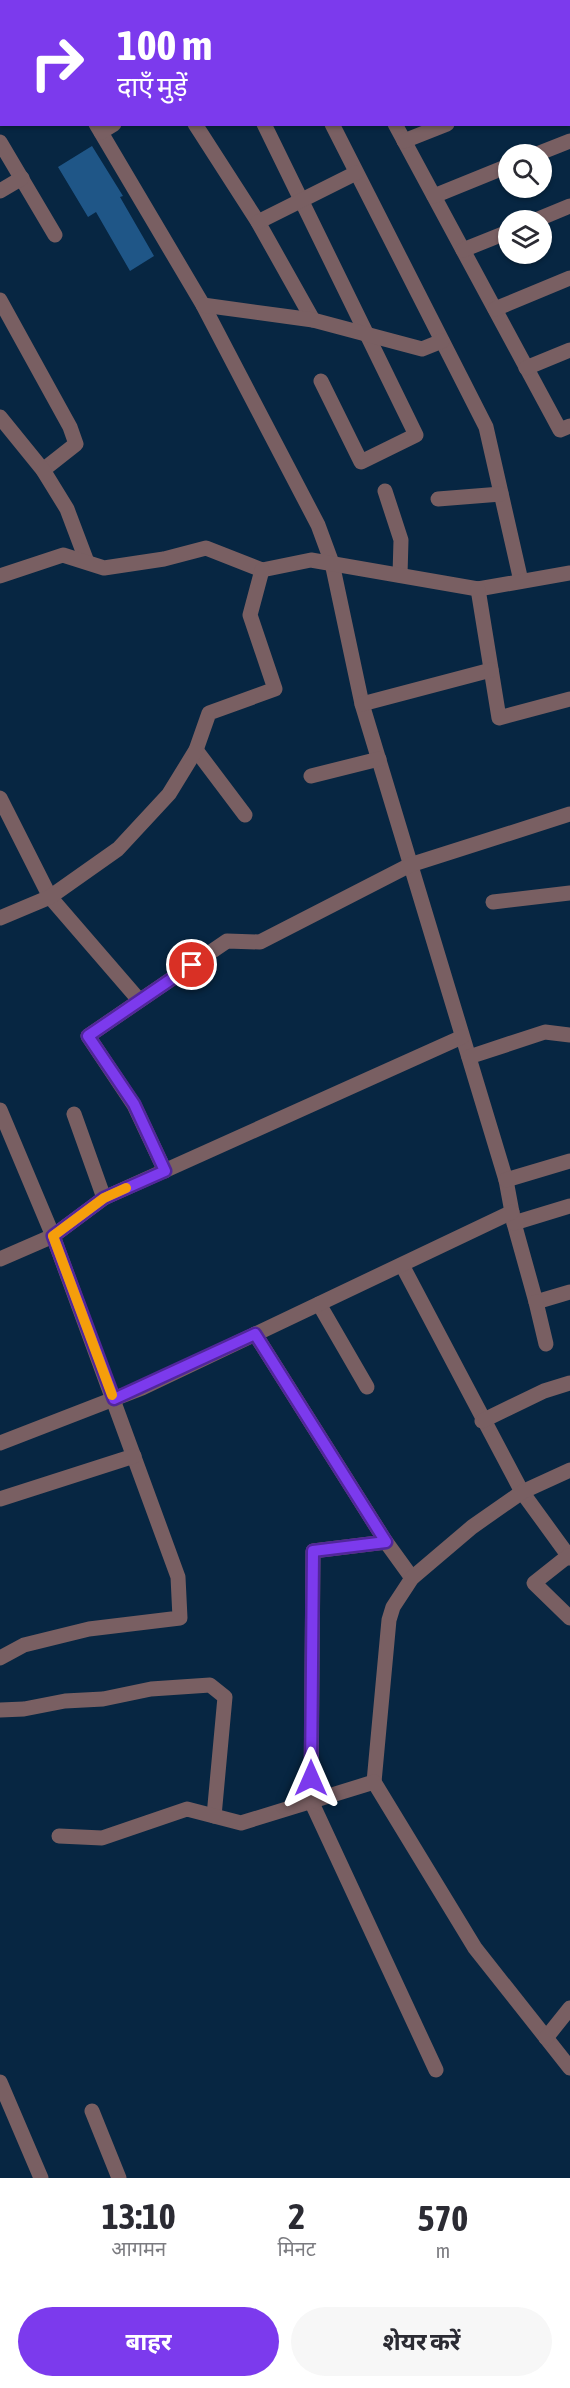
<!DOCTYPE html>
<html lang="hi">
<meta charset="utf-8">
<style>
:root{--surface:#fff;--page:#f7f7f7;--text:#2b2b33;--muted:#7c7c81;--accent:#7c3aed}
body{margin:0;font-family:"Asap Condensed","Noto Sans Devanagari",sans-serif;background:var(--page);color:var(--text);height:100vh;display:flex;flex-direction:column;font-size:22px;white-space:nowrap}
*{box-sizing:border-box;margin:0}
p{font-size:20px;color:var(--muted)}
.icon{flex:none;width:33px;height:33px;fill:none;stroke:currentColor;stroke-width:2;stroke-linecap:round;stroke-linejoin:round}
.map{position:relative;height:2178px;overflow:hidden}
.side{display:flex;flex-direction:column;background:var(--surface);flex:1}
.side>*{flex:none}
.top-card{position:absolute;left:0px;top:0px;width:570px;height:126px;box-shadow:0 2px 4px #0004;background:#7c3aed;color:#fff;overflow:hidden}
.controls{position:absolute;left:498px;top:144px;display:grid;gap:12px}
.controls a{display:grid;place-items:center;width:54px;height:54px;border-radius:50%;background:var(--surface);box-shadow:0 2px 4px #0004;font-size:30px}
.pin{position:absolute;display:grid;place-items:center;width:51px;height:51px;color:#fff;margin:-26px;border:3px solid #fff;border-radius:50%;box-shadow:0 2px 6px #0007}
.me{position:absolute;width:66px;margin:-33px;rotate:0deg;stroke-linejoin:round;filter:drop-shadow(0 0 4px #0008)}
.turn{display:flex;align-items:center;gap:21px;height:126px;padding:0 18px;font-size:27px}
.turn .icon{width:78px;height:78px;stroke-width:2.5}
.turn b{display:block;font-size:42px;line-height:51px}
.eta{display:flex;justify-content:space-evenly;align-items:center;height:102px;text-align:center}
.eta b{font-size:36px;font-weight:700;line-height:42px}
.cta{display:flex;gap:12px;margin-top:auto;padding:12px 18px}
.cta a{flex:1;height:69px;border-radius:36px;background:var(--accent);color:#fff;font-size:24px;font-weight:700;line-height:69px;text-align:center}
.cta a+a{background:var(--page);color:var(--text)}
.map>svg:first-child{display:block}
</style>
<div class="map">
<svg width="570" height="2178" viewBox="0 0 570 2178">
<rect width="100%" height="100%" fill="#072642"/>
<!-- building -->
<polygon fill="#1f5687" points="92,146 123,196 120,197 154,256 130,271 96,212 88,217 58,167"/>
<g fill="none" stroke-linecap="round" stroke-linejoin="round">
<!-- minor -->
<g stroke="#795f62" stroke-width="15">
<polyline points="23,0 24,2"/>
<polyline points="127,0 128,2"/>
<polyline points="330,0 331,2"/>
<polyline points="274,2 278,0"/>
<polyline points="439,2 443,0"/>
<polyline points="568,12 570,12"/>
<polyline points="568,77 570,76"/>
<polyline points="96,124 203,305 318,525 332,563 362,704 506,1180 514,1223 536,1302 570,1292"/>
<polyline points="195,124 258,222 313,320"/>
<polyline points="264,124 416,435 361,462 321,381"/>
<polyline points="332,124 486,427 521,581"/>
<polyline points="395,124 560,430 570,426"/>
<polyline points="101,132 114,124"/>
<polyline points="404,141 447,124"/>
<polyline points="0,142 55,235"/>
<polyline points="537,154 570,141"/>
<polyline points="0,191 22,178"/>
<polyline points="434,196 508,166"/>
<polyline points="536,220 570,206"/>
<polyline points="258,222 356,173"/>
<polyline points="463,250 508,232"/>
<polyline points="0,300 70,427 76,444 43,470"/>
<polyline points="203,305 313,320 422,349 442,341"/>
<polyline points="495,309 570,278"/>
<polyline points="526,368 570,350"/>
<polyline points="0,417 43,470 67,509 87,562"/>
<polyline points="385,491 401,540 400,575"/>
<polyline points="438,499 501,494"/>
<polyline points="0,576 63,555 104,568 164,559 206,548 262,570 311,560 478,589 570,573"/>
<polyline points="478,589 499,718 570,699"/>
<polyline points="362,704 491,670"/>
<polyline points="196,750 245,815"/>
<polyline points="311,776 379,759"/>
<polyline points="0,798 50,897 139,1000"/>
<polyline points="493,902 570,893"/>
<polyline points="0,918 50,897 118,849 169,794 196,750 209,713 275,689 250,615 262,570"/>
<polyline points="469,1057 545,1032 570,1035"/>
<polyline points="0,1110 53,1236 178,1577 180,1618 89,1629 24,1645 0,1658"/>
<polyline points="74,1114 104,1198"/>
<polyline points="165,1171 134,1105 88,1036 227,941 260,942 410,865 570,814"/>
<polyline points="506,1180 570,1161"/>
<polyline points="514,1223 570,1206"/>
<polyline points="0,1259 53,1236 104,1198 462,1037"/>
<polyline points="402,1265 522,1492 570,1558"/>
<polyline points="536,1302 546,1344"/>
<polyline points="319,1304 367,1387"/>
<polyline points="255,1334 386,1542"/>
<polyline points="482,1421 544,1391 570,1383"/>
<polyline points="0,1443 142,1388 512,1212"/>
<polyline points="0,1499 134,1456"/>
<polyline points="568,1556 534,1583 570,1618"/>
<polyline points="412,1578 386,1542 313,1551 311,1801 436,2070"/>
<polyline points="0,1710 24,1709 65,1701 103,1699 151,1689 210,1685 225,1697 214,1816"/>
<polyline points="374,1782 389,1620 393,1607 412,1578 472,1527 522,1492 570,1470"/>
<polyline points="59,1836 102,1838 187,1809 241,1823 374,1782 475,1948 570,2068"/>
<polyline points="546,2038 570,2008"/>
<polyline points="0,2082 41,2178"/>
<polyline points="92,2111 119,2178"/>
</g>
</g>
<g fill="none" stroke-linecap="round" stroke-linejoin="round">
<!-- route casing -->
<g stroke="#51269a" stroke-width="15">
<polyline id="route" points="192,965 88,1036 134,1104 165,1171 104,1198 53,1236 114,1399 255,1334 386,1542 313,1551 311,1778"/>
</g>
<!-- route -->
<use href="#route" stroke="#7c3aed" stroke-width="10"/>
<!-- slow -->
<polyline stroke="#f59e0b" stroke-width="10" points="112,1395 53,1236 104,1198 126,1188"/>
</g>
</svg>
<div class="controls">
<a><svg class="icon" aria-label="search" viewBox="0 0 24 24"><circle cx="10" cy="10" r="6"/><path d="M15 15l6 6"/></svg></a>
<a><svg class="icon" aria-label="layers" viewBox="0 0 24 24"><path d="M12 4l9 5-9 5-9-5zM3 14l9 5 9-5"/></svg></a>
</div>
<div class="pin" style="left:192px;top:965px;background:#d93025"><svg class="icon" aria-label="arrive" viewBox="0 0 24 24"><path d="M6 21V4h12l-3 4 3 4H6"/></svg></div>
<svg class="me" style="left:311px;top:1778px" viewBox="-20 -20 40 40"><path d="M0-17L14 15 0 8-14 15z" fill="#7c3aed" stroke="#fff" stroke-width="4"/></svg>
<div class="top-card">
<div class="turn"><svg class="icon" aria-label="right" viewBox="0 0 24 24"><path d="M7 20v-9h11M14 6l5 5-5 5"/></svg><div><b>100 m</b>दाएँ मुड़ें</div></div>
</div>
</div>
<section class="side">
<div class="eta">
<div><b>13:10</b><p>आगमन</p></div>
<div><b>2</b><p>मिनट</p></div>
<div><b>570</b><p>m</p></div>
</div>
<div class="cta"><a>बाहर</a><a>शेयर करें</a></div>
</section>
